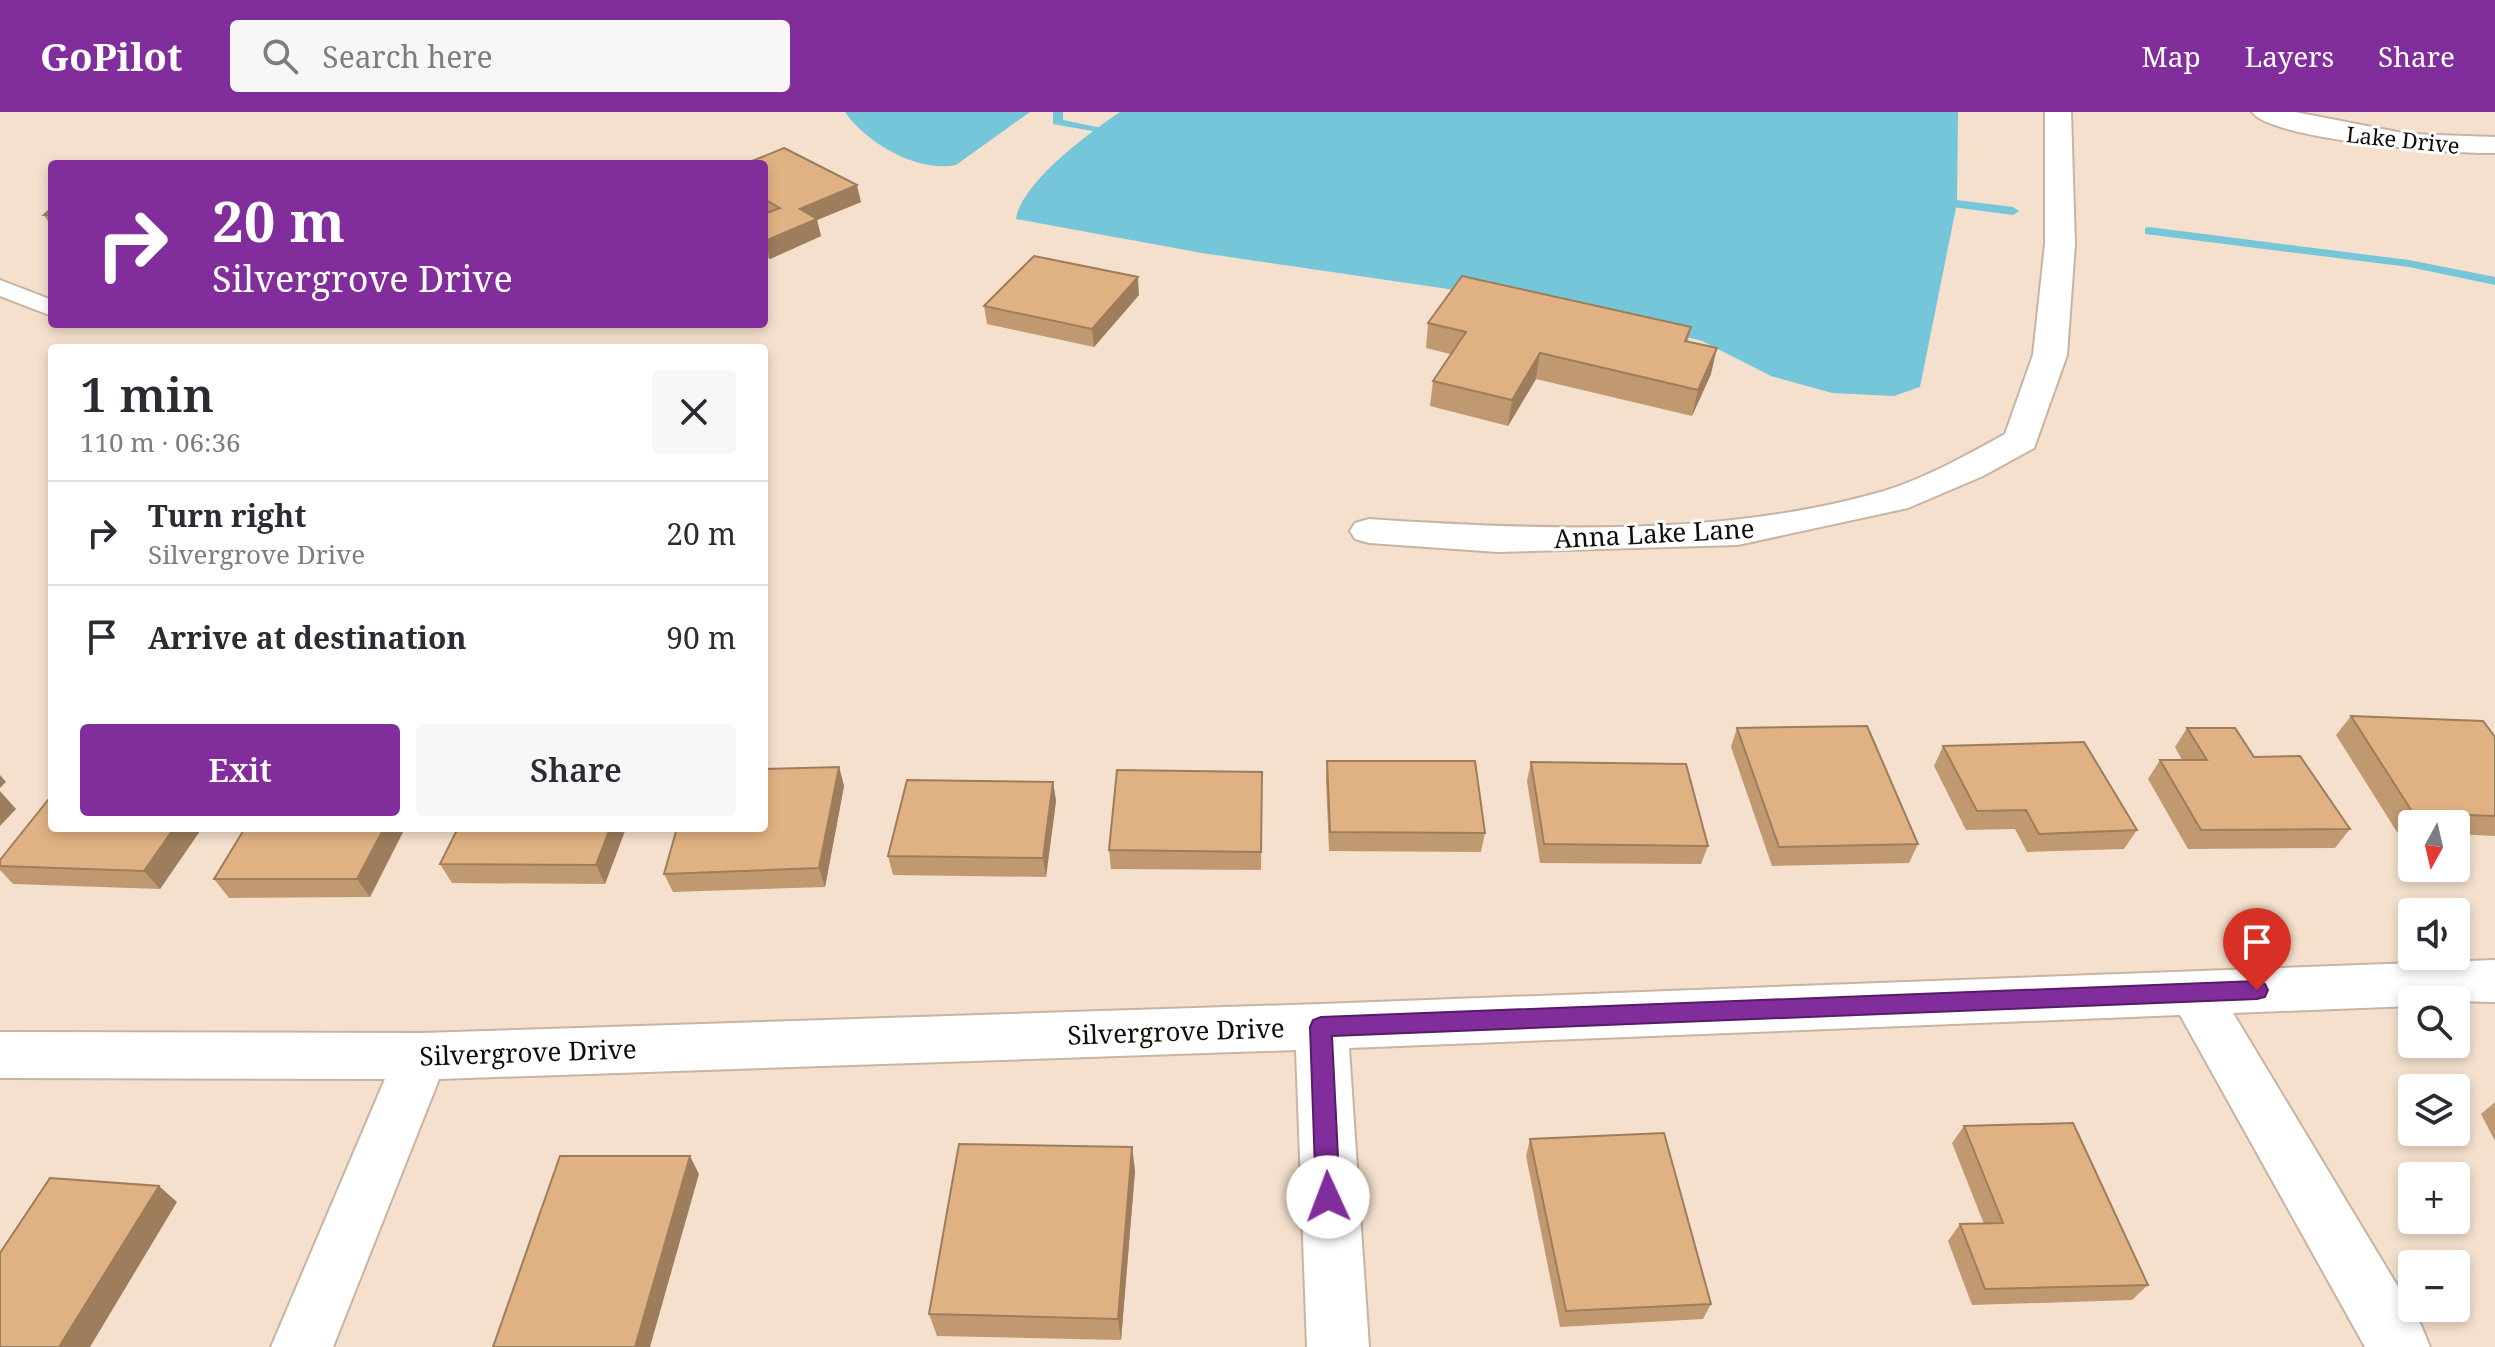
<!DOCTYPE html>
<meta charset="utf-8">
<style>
:root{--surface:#fff;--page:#f7f7f7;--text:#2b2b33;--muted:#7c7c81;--line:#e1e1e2;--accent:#822d9c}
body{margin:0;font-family:"Noto Serif",serif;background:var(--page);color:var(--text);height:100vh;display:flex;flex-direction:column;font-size:30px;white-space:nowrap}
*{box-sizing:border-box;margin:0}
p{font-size:26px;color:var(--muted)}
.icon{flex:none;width:44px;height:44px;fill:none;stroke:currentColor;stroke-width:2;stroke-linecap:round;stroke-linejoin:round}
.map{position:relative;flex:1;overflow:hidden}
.side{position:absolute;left:48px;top:232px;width:720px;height:488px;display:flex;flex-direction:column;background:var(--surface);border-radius:8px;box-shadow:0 4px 12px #0003}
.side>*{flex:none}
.banner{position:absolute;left:48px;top:48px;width:720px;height:168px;border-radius:8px;box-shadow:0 4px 12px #0003;background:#822d9c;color:#fff;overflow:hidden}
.needle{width:52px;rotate:188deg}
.controls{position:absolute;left:2398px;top:698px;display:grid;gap:16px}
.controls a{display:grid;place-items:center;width:72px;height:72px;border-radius:8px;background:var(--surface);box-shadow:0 4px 12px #0003;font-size:40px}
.pin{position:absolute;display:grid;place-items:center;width:68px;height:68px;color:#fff;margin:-82px -34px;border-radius:50% 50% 50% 0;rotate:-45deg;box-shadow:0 0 8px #0007}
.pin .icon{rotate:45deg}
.me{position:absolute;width:88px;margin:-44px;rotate:358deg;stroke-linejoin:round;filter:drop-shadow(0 0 6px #0008)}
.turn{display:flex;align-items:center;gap:28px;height:168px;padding:0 32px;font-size:36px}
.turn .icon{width:104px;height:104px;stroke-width:2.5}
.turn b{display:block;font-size:56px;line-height:68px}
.round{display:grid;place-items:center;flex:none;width:84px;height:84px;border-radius:8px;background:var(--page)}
.headline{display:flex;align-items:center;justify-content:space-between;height:136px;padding:0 32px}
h1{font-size:48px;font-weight:600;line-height:60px}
.cta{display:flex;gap:16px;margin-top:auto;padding:16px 32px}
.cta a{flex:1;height:92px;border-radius:8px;background:var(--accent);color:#fff;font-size:32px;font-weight:600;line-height:92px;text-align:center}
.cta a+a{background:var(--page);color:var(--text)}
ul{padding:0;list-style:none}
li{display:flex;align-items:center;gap:24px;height:104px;padding:0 32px;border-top:2px solid var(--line)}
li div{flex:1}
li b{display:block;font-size:30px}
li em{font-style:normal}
header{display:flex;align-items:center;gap:48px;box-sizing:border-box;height:112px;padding:0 40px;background:var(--accent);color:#fff}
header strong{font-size:38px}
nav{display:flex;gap:44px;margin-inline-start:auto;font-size:28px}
.search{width:560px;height:72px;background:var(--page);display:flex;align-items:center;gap:20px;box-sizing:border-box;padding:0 28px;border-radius:8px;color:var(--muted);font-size:30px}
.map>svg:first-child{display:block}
</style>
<header>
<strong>GoPilot</strong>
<div class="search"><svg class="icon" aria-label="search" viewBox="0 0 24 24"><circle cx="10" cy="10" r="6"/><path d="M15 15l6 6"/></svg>Search here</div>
<nav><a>Map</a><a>Layers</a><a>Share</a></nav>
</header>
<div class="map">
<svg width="2495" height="1235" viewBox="0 0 2495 1235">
<rect width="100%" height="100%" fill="#f4e0cd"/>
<!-- water -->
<g fill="#76c6d9">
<path d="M845 0H1030L956 53C918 61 866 31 845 0Z"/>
<path d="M1120 0H1958L1957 91 1920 275 1894 284 1832 281 1771 264 1702 229 1626 209 1448 177 1202 141 1016 107C1022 70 1090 20 1120 0Z"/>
</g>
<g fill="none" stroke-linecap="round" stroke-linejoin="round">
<!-- stream -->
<g fill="#76c6d9" fill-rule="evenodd">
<polygon points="1053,0 1063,0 1063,8 1121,20 1115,23 1053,12"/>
<polygon points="1933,85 2013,95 2019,99 2013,103 1929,92 1927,89"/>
<polygon points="2149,115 2409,148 2495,165 2495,173 2409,155 2145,122 2145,116"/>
</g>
<!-- service casing -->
<g stroke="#c7b4a2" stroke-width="4">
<polygon id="service" points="0,168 52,188 52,204 0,184"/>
</g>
<!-- minor casing -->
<g stroke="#c7b4a2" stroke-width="4">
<g id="minor">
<path d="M2045 0H2071L2075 132 2067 243 2034 336 1983 364 1908 396 1738 433 1498 440 1369 431 1355 427 1350 419 1355 411 1369 407C1534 418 1724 426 1884 379 1926 366 1967 343 2005 322L2033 243 2045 132Z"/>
<path d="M2252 0H2295L2408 22 2495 25V41C2456 42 2271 28 2252 0Z"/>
<polygon points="2495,848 2495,890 2412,888 2412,894 2233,901 2421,1213 2430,1235 2365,1235 2180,903 1349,936 1369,1235 1307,1235 1296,938 439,967 333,1235 271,1235 385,967 0,966 0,920 421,921 1321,892"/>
</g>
</g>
<!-- service -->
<use href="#service" fill="#fff" fill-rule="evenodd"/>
<!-- minor -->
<use href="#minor" fill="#fff" fill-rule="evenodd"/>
</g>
<!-- wall -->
<g fill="#c19971">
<polygon points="764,52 861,90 817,108 821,124 770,147 764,144"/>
<polygon points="52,96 52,116 44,103"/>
<polygon points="1139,183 1094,235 987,212 984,194"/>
<polygon points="1428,211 1691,215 1688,229 1711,262 1692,304 1536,267 1508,314 1430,294 1433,269 1450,242 1426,236"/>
<polygon points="2351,604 2495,625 2495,724 2456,722 2456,712 2412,712 2412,721 2397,720 2336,623"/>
<polygon points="1737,616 1918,732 1909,751 1772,754 1731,635"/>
<polygon points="2187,616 2254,645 2350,717 2335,736 2188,737 2148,667 2160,648 2182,648 2175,635"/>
<polygon points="1943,634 2137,718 2124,737 2027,740 2015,717 1966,718 1934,654"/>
<polygon points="1327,649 1485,721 1481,740 1329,739 1326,668"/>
<polygon points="1531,650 1708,734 1701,752 1540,751 1527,669"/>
<polygon points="839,655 844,674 825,775 673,780 664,762"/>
<polygon points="1262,660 1261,758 1111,757 1109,738"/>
<polygon points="1053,670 1056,689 1046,765 893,763 888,744"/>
<polygon points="202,716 160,777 13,772 0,758 0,748"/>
<polygon points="405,716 370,785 229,786 214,767"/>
<polygon points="626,716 605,772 452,771 440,752"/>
<polygon points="2495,990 2495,1029 2481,1002"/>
<polygon points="1964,1014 2148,1173 2132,1188 1972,1193 1948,1129 1960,1112 1984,1112 1952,1031"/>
<polygon points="1530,1027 1711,1192 1703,1207 1560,1215 1526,1044"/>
<polygon points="1132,1035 1135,1059 1121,1228 937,1224 929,1202"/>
</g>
<!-- shaded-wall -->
<g fill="#9d7d5c">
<polygon points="857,73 861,90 817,108 821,124 770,147 765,129 800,97"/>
<polygon points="1138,165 1139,183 1094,235 1092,217"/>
<polygon points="1717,236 1711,262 1692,304 1698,278"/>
<polygon points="1540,241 1536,267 1508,314 1512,288"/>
<polygon points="839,655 844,674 825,775 819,756"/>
<polygon points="0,663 6,670 0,676"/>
<polygon points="1053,670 1056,689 1046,765 1043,746"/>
<polygon points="0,679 16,697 0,714"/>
<polygon points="174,716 202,716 160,777 144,759"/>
<polygon points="384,716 405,716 370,785 357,767"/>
<polygon points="610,716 626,716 605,772 596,753"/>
<polygon points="1132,1035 1135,1059 1121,1228 1118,1207"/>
<polygon points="690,1044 699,1062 650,1235 635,1235"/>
<polygon points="159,1074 177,1090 90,1235 59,1235"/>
</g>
<!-- building -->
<g fill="#e0b283" stroke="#9d7d5c" stroke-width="2">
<polygon points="784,36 857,73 800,97 817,107 765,129 764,129 764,102 780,96 764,87 764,52 745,52"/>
<polygon points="52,96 52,103 44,103"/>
<polygon points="1034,144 1138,165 1092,217 984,194"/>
<polygon points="1462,164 1691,215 1685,229 1717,236 1698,278 1540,241 1512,288 1433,269 1466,220 1428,211"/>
<polygon points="2351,604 2483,609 2495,625 2495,704 2413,701"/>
<polygon points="1867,614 1918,732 1779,735 1737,616"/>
<polygon points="2187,616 2235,616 2254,645 2300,644 2350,717 2201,718 2160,648 2207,648"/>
<polygon points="2084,630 2137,718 2039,722 2026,698 1977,699 1943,634"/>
<polygon points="1327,649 1475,649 1485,721 1330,720"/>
<polygon points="1531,650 1686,652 1708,734 1544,732"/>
<polygon points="839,655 819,756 664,762 677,716 764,716 764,657"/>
<polygon points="1117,658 1262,660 1261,740 1109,738"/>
<polygon points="907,668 1053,670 1043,746 888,744"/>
<polygon points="52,683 52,716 174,716 144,759 0,754 0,748"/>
<polygon points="245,716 384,716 357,767 214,767"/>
<polygon points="458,716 610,716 596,753 440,752"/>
<polygon points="2073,1011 2148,1173 1985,1177 1960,1112 2003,1111 1964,1014"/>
<polygon points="1664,1021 1711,1192 1566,1199 1530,1027"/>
<polygon points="959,1032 1132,1035 1118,1207 929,1202"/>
<polygon points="560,1044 690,1044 635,1235 493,1235"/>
<polygon points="50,1066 159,1074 59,1235 0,1235 0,1141"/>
</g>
<!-- route -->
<polygon fill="#822d9c" stroke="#541d65" stroke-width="2" points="2257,869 2265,872 2268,878 2265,885 2257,887 1332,924 1340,1085 1337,1093 1328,1097 1320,1093 1316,1085 1310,915 1313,908 1321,905"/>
<g text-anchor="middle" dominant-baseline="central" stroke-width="6" stroke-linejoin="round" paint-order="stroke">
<!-- far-street labels -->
<g font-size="22" fill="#120c06" stroke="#fff">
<text transform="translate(2403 27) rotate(6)">Lake Drive</text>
</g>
<!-- street labels -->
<g font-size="26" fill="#120c06" stroke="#fff">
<text transform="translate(1654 421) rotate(-3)">Anna Lake Lane</text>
<text transform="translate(1176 919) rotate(-2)">Silvergrove Drive</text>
<text transform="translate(528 940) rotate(-2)">Silvergrove Drive</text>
</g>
</g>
</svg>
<div class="controls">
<a><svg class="needle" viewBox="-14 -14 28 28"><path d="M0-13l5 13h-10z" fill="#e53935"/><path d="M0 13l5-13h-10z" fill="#7c7c81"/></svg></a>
<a><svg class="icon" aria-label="sound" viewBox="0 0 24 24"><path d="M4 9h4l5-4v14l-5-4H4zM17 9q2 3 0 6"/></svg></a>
<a><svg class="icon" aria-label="search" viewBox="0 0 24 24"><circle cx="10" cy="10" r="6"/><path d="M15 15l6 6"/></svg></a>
<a><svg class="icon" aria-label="layers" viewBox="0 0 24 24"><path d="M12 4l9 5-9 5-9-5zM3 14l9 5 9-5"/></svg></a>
<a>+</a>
<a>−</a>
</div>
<div class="pin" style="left:2257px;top:878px;background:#d93025"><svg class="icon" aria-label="arrive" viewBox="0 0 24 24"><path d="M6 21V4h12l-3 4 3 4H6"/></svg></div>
<svg class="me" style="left:1328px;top:1085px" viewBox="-20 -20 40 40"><circle r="19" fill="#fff"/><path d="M0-13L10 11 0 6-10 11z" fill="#822d9c"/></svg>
<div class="banner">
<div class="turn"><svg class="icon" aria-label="right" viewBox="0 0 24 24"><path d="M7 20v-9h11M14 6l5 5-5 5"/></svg><div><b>20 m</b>Silvergrove Drive</div></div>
</div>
<section class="side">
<div class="headline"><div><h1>1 min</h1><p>110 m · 06:36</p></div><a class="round"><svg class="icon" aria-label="close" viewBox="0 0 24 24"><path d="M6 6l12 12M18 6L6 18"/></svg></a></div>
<ul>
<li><svg class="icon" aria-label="right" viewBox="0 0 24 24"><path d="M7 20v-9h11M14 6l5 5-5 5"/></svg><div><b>Turn right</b><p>Silvergrove Drive</p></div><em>20 m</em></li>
<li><svg class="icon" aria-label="arrive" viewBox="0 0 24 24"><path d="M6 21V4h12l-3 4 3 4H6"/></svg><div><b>Arrive at destination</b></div><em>90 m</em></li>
</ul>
<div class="cta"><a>Exit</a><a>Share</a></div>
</section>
</div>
